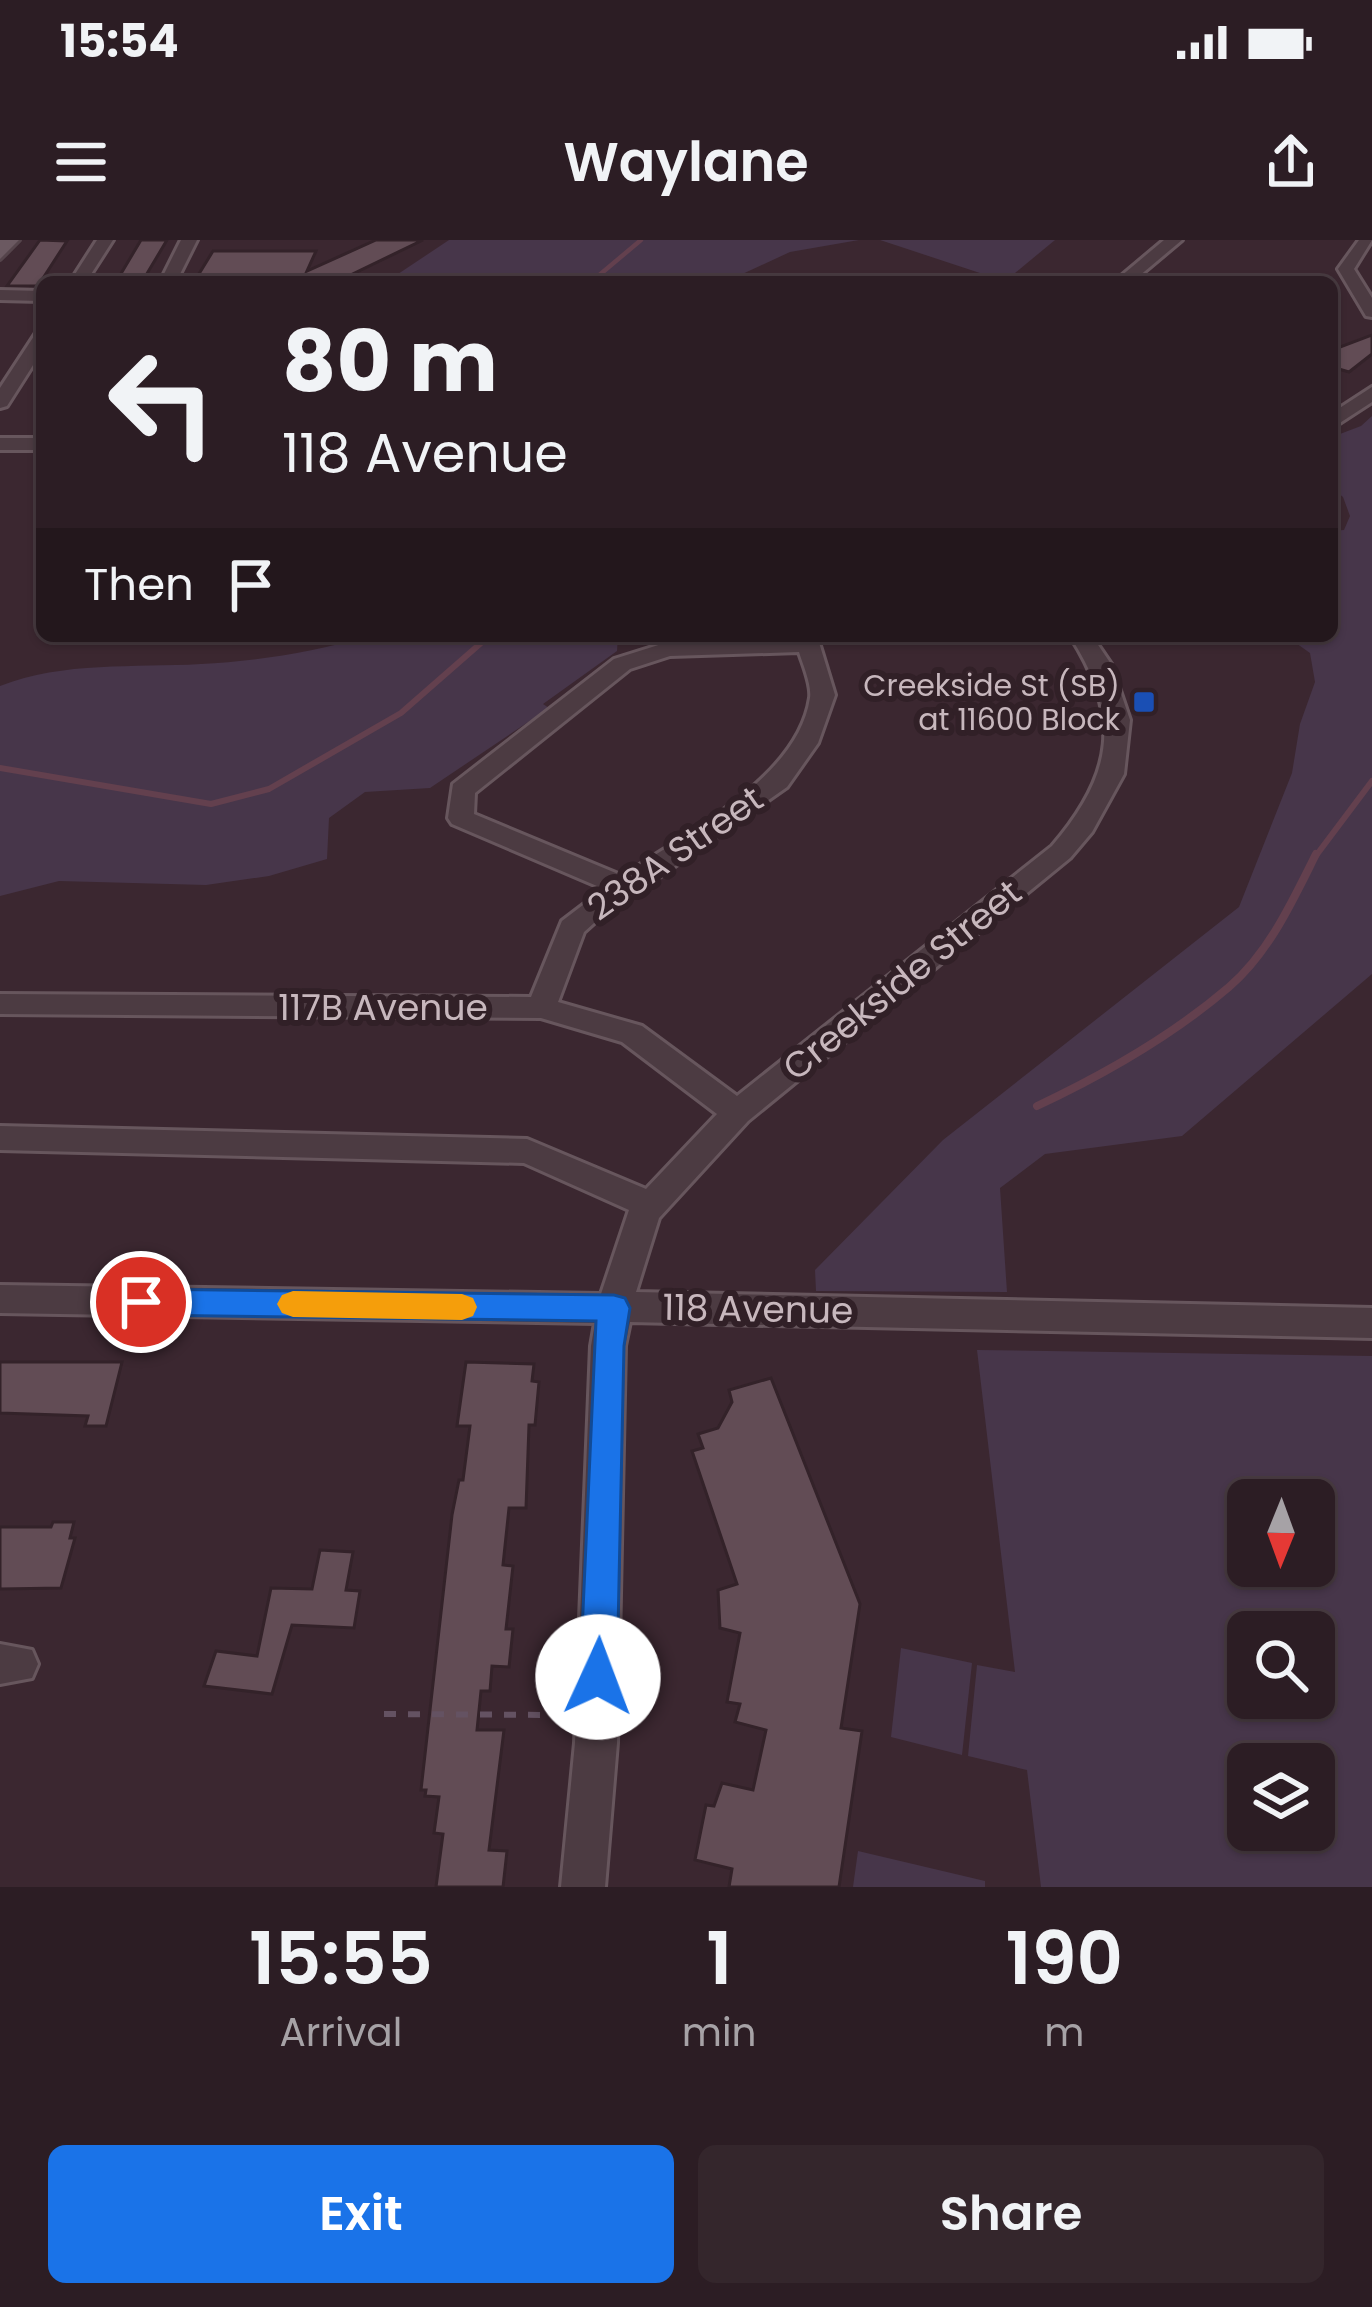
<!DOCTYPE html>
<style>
:root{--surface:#2c1d24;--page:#34262c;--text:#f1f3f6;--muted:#a6a2a6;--line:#483b41;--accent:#1a73e8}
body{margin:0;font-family:Poppins,sans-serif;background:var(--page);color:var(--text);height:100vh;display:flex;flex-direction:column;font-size:45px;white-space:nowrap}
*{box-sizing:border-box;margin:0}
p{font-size:39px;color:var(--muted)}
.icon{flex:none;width:66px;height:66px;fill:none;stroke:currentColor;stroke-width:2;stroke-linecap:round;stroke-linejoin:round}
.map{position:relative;height:1647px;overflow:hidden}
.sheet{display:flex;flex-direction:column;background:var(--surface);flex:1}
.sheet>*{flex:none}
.top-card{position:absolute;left:36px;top:36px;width:1302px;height:366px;border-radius:18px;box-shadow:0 3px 9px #0004,0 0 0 3px var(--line);background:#2c1d24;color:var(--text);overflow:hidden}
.needle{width:78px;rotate:181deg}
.controls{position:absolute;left:1227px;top:1239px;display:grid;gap:24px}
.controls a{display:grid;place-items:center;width:108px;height:108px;border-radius:18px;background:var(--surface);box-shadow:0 3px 9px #0004,0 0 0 3px var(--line);font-size:60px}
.pin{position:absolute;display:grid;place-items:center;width:102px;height:102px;color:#fff;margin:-51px;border:6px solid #fff;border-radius:50%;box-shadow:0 3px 12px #0007}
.me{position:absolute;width:132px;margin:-66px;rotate:2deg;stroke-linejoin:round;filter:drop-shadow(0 0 9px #0008)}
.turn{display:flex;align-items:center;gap:42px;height:252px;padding:0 48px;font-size:54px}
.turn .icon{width:156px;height:156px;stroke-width:2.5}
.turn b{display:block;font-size:84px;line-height:102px}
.then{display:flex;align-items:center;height:114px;padding:0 48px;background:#0003;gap:24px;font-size:45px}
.eta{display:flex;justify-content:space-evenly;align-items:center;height:204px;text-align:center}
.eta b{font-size:72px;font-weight:600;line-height:84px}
.cta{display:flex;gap:24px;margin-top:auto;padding:24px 48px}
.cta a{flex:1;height:138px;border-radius:18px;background:var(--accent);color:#fff;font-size:48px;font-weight:600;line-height:138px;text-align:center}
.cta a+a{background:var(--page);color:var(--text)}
.status{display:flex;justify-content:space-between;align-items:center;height:84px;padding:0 60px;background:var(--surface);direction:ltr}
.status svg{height:33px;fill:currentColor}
header{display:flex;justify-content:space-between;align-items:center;height:156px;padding:0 48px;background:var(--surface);font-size:54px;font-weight:600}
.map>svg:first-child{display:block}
</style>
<div class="status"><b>15:54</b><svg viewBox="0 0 49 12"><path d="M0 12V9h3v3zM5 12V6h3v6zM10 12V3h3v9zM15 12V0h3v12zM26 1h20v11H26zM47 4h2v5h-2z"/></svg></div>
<header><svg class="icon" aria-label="menu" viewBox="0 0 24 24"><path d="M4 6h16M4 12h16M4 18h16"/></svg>Waylane<svg class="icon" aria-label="share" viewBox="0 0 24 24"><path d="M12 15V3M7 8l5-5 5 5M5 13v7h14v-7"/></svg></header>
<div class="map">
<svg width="1372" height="1647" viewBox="0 0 1372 1647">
<rect width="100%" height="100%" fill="#3b2730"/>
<!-- green -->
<g fill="#47364a" fill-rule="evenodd">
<polygon points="449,0 859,0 790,12 725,42 386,42"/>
<polygon points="880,0 1055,0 1009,38 992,37"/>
<polygon points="1372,176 1372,734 1182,896 1045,914 1000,948 1007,1052 816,1051 815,1030 943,900 1239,667 1292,533 1300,484 1315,442 1310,413 1286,396 1332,396 1332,291 1344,290 1350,276 1343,257 1332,248 1332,197 1361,186"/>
<path d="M365 396H618L617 411 543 464 549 468 430 548 365 552 329 578 327 619 269 636 206 645 59 641 0 656V446C64 421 134 428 201 424 254 421 315 413 365 396Z"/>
<path d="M977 1110 1372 1116V1647H1041L1027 1530 968 1516 977 1425 1015 1432ZM1248 1260H1314V1326H1248ZM1314 1392V1458H1248V1392ZM1314 1524V1590H1248V1524Z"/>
<polygon points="901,1408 972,1423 962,1515 891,1497"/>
<polygon points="858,1611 985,1641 985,1647 853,1647"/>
</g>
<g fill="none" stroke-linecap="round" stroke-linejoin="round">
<!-- stream-far2 -->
<polyline stroke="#63404e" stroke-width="4.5" points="591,42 641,0"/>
<!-- stream-far1 -->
<g stroke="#63404e" stroke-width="6">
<polyline points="0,528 211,564 269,549 401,473 489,396"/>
<polyline points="1315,617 1372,541"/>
</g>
<!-- stream -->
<path stroke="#63404e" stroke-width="8" d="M1037 866C1103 835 1173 795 1229 747 1269 713 1293 660 1316 614"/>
</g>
<!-- building -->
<g fill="#624c55" stroke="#332229" stroke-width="3">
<polygon points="40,0 67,1 38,46 7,46"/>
<polygon points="141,0 167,0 142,42 116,42"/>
<polygon points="376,0 423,0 336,42 194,42 213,11 316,11 307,31"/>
<polygon points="1372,95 1372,114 1349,132 1332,127 1332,110"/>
<polygon points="0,1122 122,1122 106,1186 85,1186 88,1176 0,1173"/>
<polygon points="466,1122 534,1124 532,1141 539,1142 535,1185 529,1185 526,1268 509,1268 503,1325 513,1326 506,1389 513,1389 509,1427 492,1426 490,1451 481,1451 477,1490 504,1490 489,1610 507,1611 503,1647 436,1647 443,1594 434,1593 439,1557 425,1556 426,1550 421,1550 452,1275 459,1240 463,1240 470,1186 457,1186"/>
<polygon points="771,1138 860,1364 841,1488 862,1491 839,1647 729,1647 732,1629 695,1620 706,1565 714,1566 722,1543 753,1550 766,1490 735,1482 740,1464 727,1462 740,1393 720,1388 718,1350 737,1344 692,1211 703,1208 698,1194 718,1188 732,1162 729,1150"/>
<polygon points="53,1282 74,1282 70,1298 75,1298 61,1348 0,1349 0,1287 51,1287"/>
<polygon points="320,1310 353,1312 346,1350 360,1351 354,1388 292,1385 272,1454 204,1446 216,1411 257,1416 271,1348 312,1349"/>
</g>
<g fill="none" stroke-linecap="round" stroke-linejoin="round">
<!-- minor casing -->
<g stroke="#67565d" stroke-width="6">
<g id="minor">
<polygon points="97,0 113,0 86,42 70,42"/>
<polygon points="181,0 197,0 176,42 160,42"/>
<polygon points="1164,0 1182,0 1132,42 1114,42"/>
<polygon points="1359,0 1372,0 1354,29 1372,58 1372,77 1366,76 1338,29"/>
<polygon points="0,50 42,51 42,61 0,60"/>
<polygon points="42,92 42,111 7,166 0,168 0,148 36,93"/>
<polygon points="1372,147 1372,162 1332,188 1332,173"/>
<rect x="0" y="198" width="42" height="12"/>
<path d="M817 396 835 455 818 503 787 547 594 683 584 692 558 762 642 786 737 856 1052 606C1114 534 1122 477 1070 396H1092L1111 424 1130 480 1124 534 1092 592 1070 618 748 881 659 978 636 1052 1372 1068V1098L630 1082 625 1106 617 1503 605 1647H561L575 1503 591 1106 595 1083 0 1073V1045L601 1054 629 970 524 923 0 910V886L527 899 646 949 717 874 622 802 541 778 0 774V754L531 757 562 681 604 649 452 584 448 578 453 544 614 419 668 402ZM799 412C803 425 812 445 810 458 798 539 685 593 623 636L474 574 475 553 630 429 670 416Z"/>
<polygon points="0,1404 32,1410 38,1424 32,1438 0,1444"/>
</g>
</g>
<!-- major casing -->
<g stroke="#55444b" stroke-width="6">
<polygon id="major" points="0,0 19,0 0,19"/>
</g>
<!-- path -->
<polyline stroke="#645262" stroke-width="6" stroke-dasharray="12 12" stroke-linecap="butt" points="384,1474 561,1475"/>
<!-- minor -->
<use href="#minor" fill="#4c3b42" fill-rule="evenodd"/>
<!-- major -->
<use href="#major" fill="#6b5961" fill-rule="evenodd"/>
</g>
<!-- route -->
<polygon fill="#1a73e8" stroke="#114b97" stroke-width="3" points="141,1049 614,1055 625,1058 630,1068 624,1106 617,1437 611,1450 598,1455 585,1450 580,1437 596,1081 141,1075 130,1071 125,1062 130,1052"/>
<!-- slow -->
<polygon fill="#f59e0b" points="293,1051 462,1054 473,1058 477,1067 473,1076 462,1080 293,1077 282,1073 277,1064 282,1055"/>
<!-- markers -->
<rect fill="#1a4fb4" stroke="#312027" stroke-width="4.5" x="1132" y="450" width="24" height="24" rx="6"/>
<g text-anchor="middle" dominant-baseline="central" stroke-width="12" stroke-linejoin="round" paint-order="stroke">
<!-- far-poi labels -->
<g font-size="30" fill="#c7b7bd" stroke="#312027" text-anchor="end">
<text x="1120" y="445">Creekside St (SB)<tspan x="1120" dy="34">at 11600 Block</tspan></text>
</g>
<!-- street labels -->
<g font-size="36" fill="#c7b7bd" stroke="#312027">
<text transform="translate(675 613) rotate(-35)">238A Street</text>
<text transform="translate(902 740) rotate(-39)">Creekside Street</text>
<text x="383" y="767">117B Avenue</text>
<text transform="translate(758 1069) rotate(1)">118 Avenue</text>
</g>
</g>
</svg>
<div class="controls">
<a><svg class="needle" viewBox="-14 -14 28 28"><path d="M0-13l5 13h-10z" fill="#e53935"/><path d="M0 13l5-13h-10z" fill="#a6a2a6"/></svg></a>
<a><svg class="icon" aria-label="search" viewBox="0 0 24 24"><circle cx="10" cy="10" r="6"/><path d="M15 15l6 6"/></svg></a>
<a><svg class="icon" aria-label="layers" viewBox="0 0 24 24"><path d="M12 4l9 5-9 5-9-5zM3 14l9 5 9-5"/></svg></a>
</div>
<div class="pin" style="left:141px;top:1062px;background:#d93025"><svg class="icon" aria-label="arrive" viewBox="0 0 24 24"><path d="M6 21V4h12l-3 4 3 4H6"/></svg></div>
<svg class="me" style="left:598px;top:1437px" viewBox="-20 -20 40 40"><circle r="19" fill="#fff"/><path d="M0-13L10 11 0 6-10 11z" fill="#1a73e8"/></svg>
<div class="top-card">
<div class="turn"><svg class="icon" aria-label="left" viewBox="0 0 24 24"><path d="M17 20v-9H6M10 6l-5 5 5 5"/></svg><div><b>80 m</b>118 Avenue</div></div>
<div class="then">Then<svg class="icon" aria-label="arrive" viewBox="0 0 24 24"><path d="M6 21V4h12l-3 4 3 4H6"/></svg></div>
</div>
</div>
<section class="sheet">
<div class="eta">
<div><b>15:55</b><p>Arrival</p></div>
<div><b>1</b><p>min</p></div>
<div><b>190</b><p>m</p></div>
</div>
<div class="cta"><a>Exit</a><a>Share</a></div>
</section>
